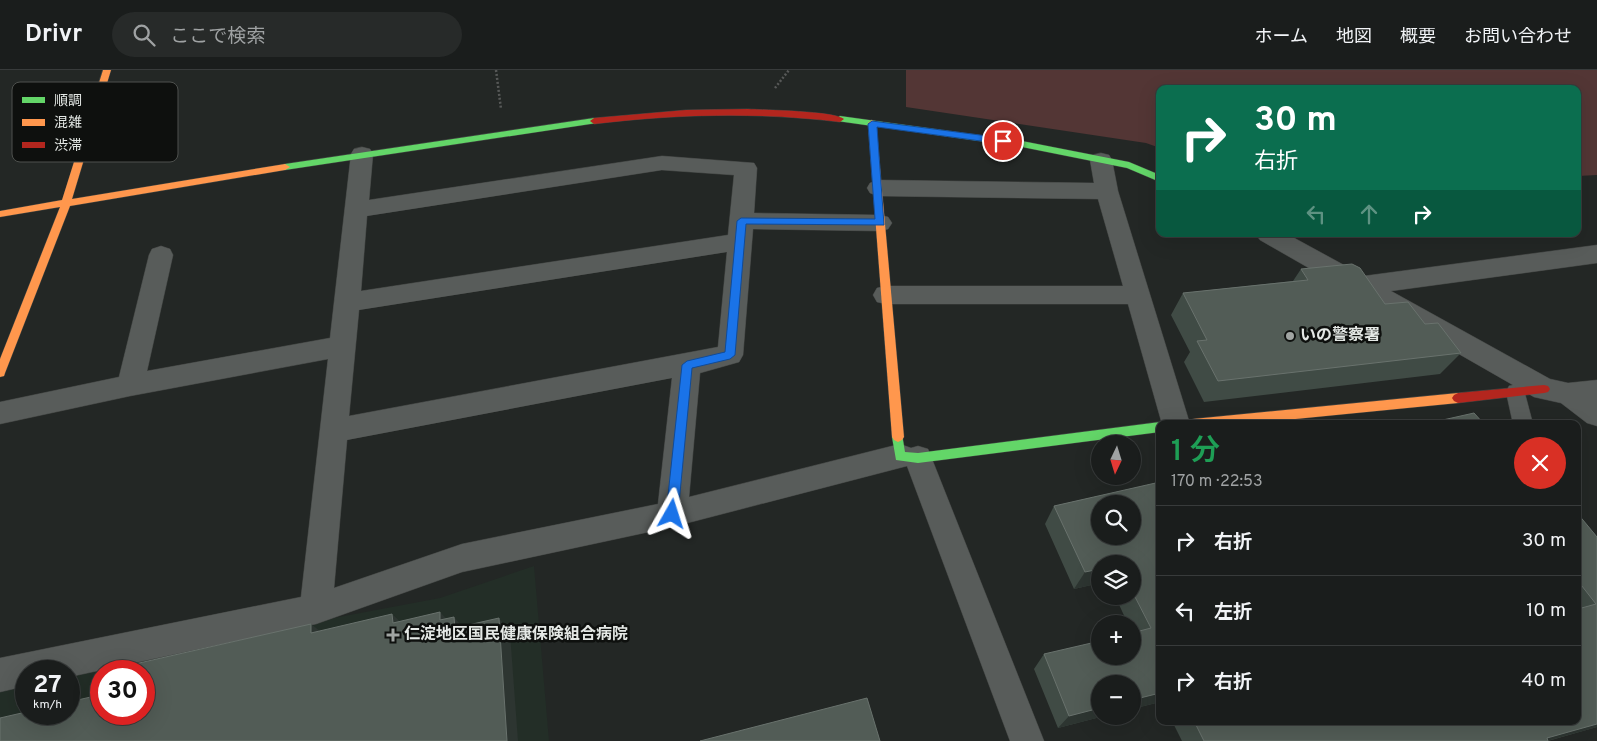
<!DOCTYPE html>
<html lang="ja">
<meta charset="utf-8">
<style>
:root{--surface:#1a1d1c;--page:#272a29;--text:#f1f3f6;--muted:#9fa2a3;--line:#383b3b}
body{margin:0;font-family:Overpass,"Noto Sans JP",sans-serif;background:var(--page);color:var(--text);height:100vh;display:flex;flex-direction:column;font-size:19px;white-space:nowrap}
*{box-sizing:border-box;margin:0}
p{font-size:16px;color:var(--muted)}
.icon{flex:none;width:28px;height:28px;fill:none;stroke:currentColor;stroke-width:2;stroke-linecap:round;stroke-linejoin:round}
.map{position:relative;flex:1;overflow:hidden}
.details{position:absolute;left:1156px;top:350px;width:425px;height:305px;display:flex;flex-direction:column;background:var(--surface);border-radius:10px;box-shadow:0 5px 20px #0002,0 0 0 1px var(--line)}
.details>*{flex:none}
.top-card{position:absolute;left:1156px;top:15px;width:425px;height:152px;border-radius:10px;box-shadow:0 5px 20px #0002,0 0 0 1px var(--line);background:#0b6e4f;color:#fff;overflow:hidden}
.needle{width:32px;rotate:184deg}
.fabs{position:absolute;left:1091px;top:365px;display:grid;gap:10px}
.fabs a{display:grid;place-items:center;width:50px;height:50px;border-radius:50%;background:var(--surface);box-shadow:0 5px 20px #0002,0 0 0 1px var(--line);font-size:25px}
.speed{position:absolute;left:15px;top:590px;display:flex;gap:10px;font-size:25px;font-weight:700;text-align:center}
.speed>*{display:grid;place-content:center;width:65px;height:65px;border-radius:50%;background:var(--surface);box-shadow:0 5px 20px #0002,0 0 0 1px var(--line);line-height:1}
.speed small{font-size:12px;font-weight:400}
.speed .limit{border:8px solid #d22;background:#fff;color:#111}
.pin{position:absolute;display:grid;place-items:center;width:42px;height:42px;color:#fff;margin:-21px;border:2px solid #fff;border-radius:50%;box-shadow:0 1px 5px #0007}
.me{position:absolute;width:55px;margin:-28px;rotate:6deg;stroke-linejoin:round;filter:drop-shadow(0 0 4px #0008)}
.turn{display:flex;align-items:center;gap:18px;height:105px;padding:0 15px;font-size:22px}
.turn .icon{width:65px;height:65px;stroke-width:2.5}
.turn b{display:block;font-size:35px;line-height:42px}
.lanes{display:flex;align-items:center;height:48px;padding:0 15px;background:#0003;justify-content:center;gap:25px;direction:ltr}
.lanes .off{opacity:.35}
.round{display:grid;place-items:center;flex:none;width:52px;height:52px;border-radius:26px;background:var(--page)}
.headline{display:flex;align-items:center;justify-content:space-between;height:85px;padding:0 15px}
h1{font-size:30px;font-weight:600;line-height:38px;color:#1e9e55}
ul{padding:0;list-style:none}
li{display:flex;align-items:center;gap:15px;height:70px;padding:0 15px;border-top:1px solid var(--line)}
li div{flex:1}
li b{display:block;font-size:19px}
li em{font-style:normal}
header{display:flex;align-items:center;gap:30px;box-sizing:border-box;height:70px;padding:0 25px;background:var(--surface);border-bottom:1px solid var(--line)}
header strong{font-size:24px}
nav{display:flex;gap:28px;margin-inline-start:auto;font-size:18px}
.search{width:350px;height:45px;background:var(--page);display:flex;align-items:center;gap:12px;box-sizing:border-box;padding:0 18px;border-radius:28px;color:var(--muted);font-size:19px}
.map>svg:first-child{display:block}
</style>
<header>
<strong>Drivr</strong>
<div class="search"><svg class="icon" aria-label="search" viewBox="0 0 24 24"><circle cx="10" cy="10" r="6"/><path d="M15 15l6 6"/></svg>ここで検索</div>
<nav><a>ホーム</a><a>地図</a><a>概要</a><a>お問い合わせ</a></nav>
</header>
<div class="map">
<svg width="1597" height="671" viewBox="0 0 1597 671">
<rect width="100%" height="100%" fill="#232725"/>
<!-- built -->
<path fill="#232e27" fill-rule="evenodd" d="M534 496 549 671H0V611L26 606V644H69V601H53L440 528ZM101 601H144V644H101Z"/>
<!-- green -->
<polygon fill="#533635" points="906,0 1597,0 1597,105 1578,106 1578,19 1160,19 1160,78 1146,73 906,37"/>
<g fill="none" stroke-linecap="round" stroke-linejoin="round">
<!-- lane casing -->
<g stroke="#404341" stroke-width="1">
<polygon id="lane" points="1516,314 1523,316 1533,354 1513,354 1506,322 1509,316"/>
</g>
<!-- street casing -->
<g stroke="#404341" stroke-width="1">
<g id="street">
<path d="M362 77 370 79 373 84 369 130 662 86 754 93 757 98 754 143 880 145 888 147 892 153 888 159 880 161 753 159 743 285 739 292 700 303 689 427 900 374 911 378 918 376 928 379 1044 671H1010L907 396 672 457 462 502 316 554 69 607V601H26V616L0 622V588L301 527 328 289 130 326 0 354V332L119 307 149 185 152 179 161 176 170 179 173 185 147 301 330 268 351 84 354 79ZM662 100 734 105 728 165 361 221 367 146ZM727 182 718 277 349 346 359 240ZM672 308 658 434 462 474 334 518 347 370Z"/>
<polygon points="1101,83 1109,85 1112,90 1118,121 1190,354 1162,354 1128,234 886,234 877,232 873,225 877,218 886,216 1123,216 1098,129 878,126 870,123 867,118 870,113 878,110 1094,113 1090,90 1093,85"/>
<polygon points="1256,164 1287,164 1364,206 1597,175 1597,193 1391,221 1550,309 1568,313 1597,310 1597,356 1587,353 1561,333 1534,327 1260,170"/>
</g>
</g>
<!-- fast casing -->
<g stroke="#404341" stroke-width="1">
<g id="fast">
<polygon points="840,46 1022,71 1129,92 1160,105 1160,112 1127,98 1022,77 837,51 836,49"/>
<polygon points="594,48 598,51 597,53 285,100 280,97 285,94"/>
<polygon points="1160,352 1164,354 1160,354 1160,362 918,393 896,390 892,367 894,364 898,362 902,364 905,382 918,383"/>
</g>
</g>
<!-- slow casing -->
<g stroke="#404341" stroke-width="1">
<g id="slow">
<polygon points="103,0 111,0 72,129 285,94 290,97 285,100 70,136 5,303 4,306 0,307 0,289 60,137 0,147 0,141 62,130"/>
<polygon points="872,50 876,53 904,367 902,370 898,372 894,370 892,367 868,53"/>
<polygon points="1458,323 1462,325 1464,328 1462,331 1458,333 1244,354 1187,354 1189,351 1193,349"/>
</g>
</g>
<!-- jam casing -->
<g stroke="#404341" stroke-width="1">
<g id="jam">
<path d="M748 39C765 40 834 41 844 49L840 52C757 42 676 44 594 54L590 51 594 48 686 40Z"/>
<polygon points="1544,315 1548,316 1550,319 1548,322 1544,323 1458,333 1454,331 1452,328 1454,325 1458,323"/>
</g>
</g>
<!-- path -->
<g stroke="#575958" stroke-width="2.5" stroke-dasharray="2 2" stroke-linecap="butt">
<polyline points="496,0 501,39"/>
<polyline points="775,18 789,0"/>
</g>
<!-- lane -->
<use href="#lane" fill="#585c5a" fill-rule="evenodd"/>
<!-- street -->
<use href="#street" fill="#585c5a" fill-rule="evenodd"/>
<!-- fast -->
<use href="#fast" fill="#63d668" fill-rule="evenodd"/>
<!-- slow -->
<use href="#slow" fill="#ff974d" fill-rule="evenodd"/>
<!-- jam -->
<use href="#jam" fill="#b3261e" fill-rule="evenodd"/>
</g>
<!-- wall -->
<g fill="#404b45">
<polygon points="1301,199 1385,234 1425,254 1461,283 1440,304 1204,332 1184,292 1190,282 1171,245 1183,223 1293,211"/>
<polygon points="1160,412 1160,632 1132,639 1132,614 1100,646 1104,646 1058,658 1034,599 1044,584 1132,586 1132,554 1128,554 1115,526 1132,526 1132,494 1100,494 1100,513 1074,519 1045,454 1054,436"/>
<polygon points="1578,444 1597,467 1597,657 1548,671 1182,671 1172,651 1578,651"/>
</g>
<!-- shaded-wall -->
<g fill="#2d3531">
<polygon points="1100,499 1100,513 1074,519 1085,502"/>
<polygon points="440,542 454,557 440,550"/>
<polygon points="392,544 408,559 393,553"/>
<polygon points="454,547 467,562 455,558"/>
<polygon points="499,548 510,563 518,671 507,671"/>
<polygon points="311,554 330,569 311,563"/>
<polygon points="1160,623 1160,632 1132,639 1132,630"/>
<polygon points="1100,638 1100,646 1104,646 1058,658 1069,646"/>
<polygon points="1597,654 1597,657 1547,671 1547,668"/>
</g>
<!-- building -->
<g fill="#525c56" stroke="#69726d" fill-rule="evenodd">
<polygon points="1352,194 1360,198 1385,234 1408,232 1425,254 1438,253 1461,283 1218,311 1197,271 1207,270 1183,223 1308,210 1301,199"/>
<polygon points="1474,343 1484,354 1425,354"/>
<path d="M1160 412V623L1132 630V614H1100V638L1069 646 1044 584 1100 571V586H1132V563L1151 558 1132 521V494H1100V499L1085 502 1054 436ZM1100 434H1132V466H1100Z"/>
<polygon points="1578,444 1597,467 1597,654 1547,668 1548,671 1204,671 1194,651 1578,651 1578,539 1596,534 1578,511"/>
<polygon points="440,542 440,550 454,547 455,558 499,548 507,671 0,671 0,648 26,642 26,644 69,644 69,632 95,626 99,602 101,602 101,644 144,644 144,601 104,601 311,554 311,563 392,544 393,553"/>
<polygon points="867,628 880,671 700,671"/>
</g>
<!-- route -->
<polygon fill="#1a73e8" stroke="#114b97" points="872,51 1003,68 1008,71 1003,74 877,57 884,155 746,154 735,285 730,289 692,298 678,444 672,449 668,448 666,444 682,295 687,291 725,282 737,151 741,148 875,149 868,54"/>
<!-- markers -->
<g fill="#a0a4a2" stroke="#0e100e" stroke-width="2">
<circle cx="1290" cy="266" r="5"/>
<path d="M390.5 557.5h5v5h5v5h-5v5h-5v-5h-5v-5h5z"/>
</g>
<g text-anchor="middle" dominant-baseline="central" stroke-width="5" stroke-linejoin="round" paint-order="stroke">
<!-- poi labels -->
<g font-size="16" font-weight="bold" fill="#e4e8e5" stroke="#0e100e" text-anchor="start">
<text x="1300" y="266">いの警察署</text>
<text x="404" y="565">仁淀地区国民健康保険組合病院</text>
</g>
</g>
<!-- legend -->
<rect x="12" y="12" width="166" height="80" rx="8" fill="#0e100e" stroke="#4e514e" stroke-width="1"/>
<rect x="22" y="27" width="23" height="6" fill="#63d668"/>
<rect x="22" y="49" width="23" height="7" fill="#ff974d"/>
<rect x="22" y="72" width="23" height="6" fill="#b3261e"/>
<g font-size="14" fill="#e4e8e5">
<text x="54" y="35">順調</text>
<text x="54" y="57">混雑</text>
<text x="54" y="80">渋滞</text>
</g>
</svg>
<div class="fabs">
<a><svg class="needle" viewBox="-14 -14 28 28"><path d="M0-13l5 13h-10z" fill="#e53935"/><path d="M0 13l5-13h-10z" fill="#9fa2a3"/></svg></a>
<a><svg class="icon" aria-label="search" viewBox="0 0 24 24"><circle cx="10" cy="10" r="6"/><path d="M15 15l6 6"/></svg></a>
<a><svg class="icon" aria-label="layers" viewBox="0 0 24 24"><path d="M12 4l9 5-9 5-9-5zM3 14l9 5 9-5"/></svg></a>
<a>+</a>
<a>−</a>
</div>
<div class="speed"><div>27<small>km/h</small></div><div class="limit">30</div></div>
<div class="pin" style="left:1003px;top:71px;background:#d93025"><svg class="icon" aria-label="arrive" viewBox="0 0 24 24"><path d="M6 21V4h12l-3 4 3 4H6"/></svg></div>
<svg class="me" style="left:672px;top:444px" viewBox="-20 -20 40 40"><path d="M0-17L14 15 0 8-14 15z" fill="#1a73e8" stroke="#fff" stroke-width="4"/></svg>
<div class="top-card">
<div class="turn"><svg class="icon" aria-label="right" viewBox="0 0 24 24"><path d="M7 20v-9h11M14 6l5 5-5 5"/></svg><div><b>30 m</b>右折</div></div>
<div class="lanes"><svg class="icon off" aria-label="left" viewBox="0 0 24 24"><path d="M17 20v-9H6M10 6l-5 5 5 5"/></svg><svg class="icon off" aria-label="ahead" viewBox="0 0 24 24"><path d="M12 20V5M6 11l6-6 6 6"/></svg><svg class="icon" aria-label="right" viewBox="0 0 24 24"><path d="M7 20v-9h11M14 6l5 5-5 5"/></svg></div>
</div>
<section class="details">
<div class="headline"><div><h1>1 分</h1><p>170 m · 22:53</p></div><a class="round" style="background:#d93025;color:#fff"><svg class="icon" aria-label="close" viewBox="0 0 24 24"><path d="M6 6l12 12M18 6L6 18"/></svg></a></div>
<ul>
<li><svg class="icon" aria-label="right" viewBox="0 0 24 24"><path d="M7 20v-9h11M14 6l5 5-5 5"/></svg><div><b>右折</b></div><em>30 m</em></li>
<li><svg class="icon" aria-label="left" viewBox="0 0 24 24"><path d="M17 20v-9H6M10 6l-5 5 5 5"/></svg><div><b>左折</b></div><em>10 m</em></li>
<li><svg class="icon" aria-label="right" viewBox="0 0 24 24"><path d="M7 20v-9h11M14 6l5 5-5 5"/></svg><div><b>右折</b></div><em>40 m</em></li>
</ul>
</section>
</div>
